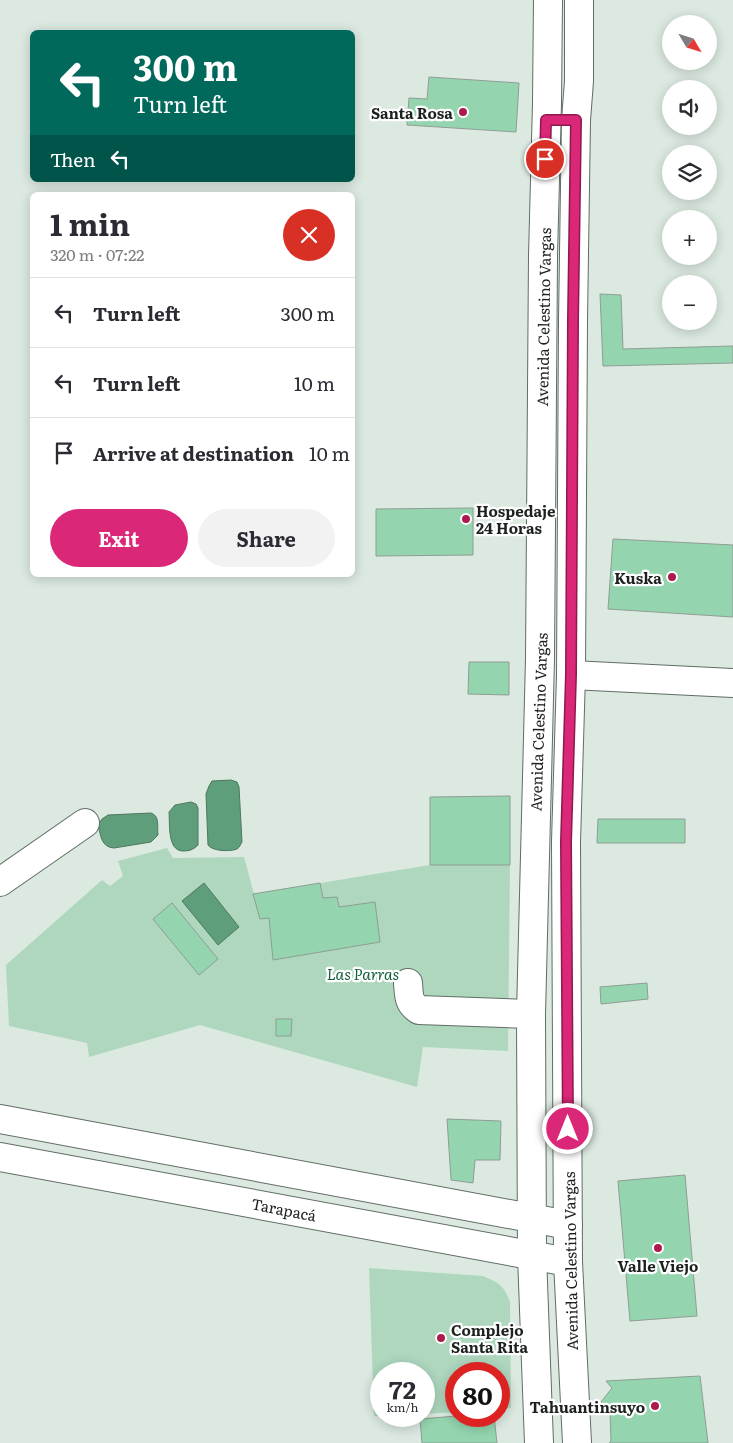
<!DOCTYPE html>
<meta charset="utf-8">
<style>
:root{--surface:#fff;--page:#f2f2f3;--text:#2b2b33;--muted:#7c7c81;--line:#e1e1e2;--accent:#db2777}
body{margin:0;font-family:Literata,serif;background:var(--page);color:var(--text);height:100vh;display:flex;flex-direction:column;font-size:19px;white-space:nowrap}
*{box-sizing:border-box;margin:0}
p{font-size:16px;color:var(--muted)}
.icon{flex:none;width:28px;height:28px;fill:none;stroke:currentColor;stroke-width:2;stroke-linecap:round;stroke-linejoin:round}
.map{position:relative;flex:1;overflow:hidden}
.sheet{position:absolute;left:30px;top:192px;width:325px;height:385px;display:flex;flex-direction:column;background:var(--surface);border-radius:8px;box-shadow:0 2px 12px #0003}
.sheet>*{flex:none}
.banner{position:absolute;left:30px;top:30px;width:325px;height:152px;border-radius:8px;box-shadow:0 2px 12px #0003;background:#00695c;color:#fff;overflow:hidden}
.needle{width:32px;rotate:128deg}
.controls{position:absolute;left:662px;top:15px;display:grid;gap:10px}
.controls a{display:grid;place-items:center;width:55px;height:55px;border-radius:50%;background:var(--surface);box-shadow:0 2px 12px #0003;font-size:25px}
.speed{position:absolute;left:370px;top:1362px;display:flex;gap:10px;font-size:25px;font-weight:700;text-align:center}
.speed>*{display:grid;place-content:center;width:65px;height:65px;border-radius:50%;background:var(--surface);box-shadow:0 2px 12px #0003;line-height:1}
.speed small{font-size:12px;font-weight:400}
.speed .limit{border:8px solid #d22;background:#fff;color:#111}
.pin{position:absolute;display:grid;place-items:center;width:42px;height:42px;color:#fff;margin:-21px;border:2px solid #fff;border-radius:50%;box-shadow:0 1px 5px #0007}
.me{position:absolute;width:55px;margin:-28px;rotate:0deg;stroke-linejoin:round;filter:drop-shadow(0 0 4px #0008)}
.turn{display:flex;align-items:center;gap:18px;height:105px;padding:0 20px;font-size:22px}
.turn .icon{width:65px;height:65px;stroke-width:2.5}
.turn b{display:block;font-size:35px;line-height:42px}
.then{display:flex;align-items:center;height:48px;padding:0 20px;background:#0003;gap:10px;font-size:19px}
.round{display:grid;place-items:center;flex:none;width:52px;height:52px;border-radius:26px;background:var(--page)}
.summary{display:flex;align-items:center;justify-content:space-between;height:85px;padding:0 20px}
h1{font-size:30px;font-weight:700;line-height:38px}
.action{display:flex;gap:10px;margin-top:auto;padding:10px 20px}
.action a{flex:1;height:58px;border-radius:30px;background:var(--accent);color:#fff;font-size:20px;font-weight:700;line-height:58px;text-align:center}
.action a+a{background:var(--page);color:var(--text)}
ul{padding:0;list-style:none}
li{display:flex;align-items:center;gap:15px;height:70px;padding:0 20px;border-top:1px solid var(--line)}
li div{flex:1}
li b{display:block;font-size:19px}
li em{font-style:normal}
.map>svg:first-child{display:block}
</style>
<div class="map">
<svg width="733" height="1443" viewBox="0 0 733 1443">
<rect width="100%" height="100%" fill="#dbe9e0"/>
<!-- green -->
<g fill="#aed7be">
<polygon points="167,848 173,858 244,857 254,894 430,865 510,865 508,1051 423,1047 417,1087 200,1025 89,1057 87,1043 9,1026 6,965 102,880 110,886 123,876 118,861"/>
<path d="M369 1268 483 1276C499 1283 504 1285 510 1302L511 1408 499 1409V1374H456V1412L424 1414V1374H381V1416H374Z"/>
</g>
<!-- water -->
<g fill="#5f9e7b" stroke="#4b785f">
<path d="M231 780 237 782 239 787 242 842C240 845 240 847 237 849 229 852 212 851 208 845L206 794 209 786 212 781Z"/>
<path d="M191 802 196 804 198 808V845C193 850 189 851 183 851 167 851 170 823 169 812L175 805Z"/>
<path d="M151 813C160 816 157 826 158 835L151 842 114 848C101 847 101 836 98 825L102 819 108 815Z"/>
<polygon points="204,883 239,927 218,945 182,901"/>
</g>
<!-- building -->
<g fill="#94d5af" stroke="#8f9d94">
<polygon points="429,77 519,83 516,132 407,125 409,98 427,99"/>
<polygon points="600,294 621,295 623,349 733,346 733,363 603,366"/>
<polygon points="473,508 473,555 376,556 376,509"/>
<polygon points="613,539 733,545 733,617 608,609"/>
<polygon points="469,662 509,662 509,695 468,694"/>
<polygon points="510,796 510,865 430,865 430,797"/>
<polygon points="598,819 685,819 685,843 597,843"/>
<polygon points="320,883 323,898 337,897 339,907 375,902 380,942 273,960 269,918 260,919 253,894"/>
<polygon points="172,903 218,959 199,975 153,919"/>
<polygon points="647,983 648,999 601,1004 600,987"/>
<polygon points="276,1019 292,1019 291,1036 276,1036"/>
<polygon points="447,1119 501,1121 500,1160 475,1160 473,1183 451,1180"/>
<polygon points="685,1175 697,1316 630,1321 618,1181"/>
<polygon points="700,1376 708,1443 609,1443 611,1441 610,1411 601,1402 612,1388 606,1381"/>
<polygon points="456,1416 494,1416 497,1443 422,1443 420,1419"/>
</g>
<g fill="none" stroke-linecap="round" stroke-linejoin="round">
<!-- minor casing -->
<g stroke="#616d65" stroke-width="30">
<g id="minor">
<polyline points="571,675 733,683"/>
<polyline points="0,882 85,823"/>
<path d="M408 983C409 995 408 1003 419 1010L531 1014"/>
</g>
</g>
<!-- major casing -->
<g stroke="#616d65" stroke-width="30">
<g id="major">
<polyline points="0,1119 568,1225"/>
<polyline points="0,1157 568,1262"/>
</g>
</g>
<!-- highway casing -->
<g stroke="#616d65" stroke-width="30">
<g id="highway">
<polyline points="539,1443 532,1256 531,1014 540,659 543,256 547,103 548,0"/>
<polyline points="577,1443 568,1262 566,842 571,675 573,320 576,120 579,81 579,0"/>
</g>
</g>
<!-- minor -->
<use href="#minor" stroke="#fff" stroke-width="28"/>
<!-- major -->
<use href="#major" stroke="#fff" stroke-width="28"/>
<!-- highway -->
<use href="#highway" stroke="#fff" stroke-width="28"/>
</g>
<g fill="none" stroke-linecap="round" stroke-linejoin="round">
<!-- route casing -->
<g stroke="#8e194d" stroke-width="12">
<polyline id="route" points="545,159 546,120 576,120 573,320 571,674 566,842 568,1129"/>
</g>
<!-- route -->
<use href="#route" stroke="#db2777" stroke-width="9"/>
</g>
<!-- markers -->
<g fill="#ad1b4c" stroke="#fff" stroke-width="2">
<circle cx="463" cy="112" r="5"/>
<circle cx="466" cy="519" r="5"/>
<circle cx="672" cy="577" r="5"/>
<circle cx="658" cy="1248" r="5"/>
<circle cx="441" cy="1338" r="5"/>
<circle cx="655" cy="1406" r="5"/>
</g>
<g text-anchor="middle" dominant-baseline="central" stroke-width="4.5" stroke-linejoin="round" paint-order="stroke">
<!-- poi labels -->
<g font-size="15" font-weight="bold" fill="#1c211e" stroke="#fff" text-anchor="end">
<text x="453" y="112">Santa Rosa</text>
<text x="476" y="510" text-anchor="start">Hospedaje<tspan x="476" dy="17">24 Horas</tspan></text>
<text x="662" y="577">Kuska</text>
<text x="658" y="1265" text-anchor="middle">Valle Viejo</text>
<text x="451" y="1329" text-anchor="start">Complejo<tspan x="451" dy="17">Santa Rita</tspan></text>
<text x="645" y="1406">Tahuantinsuyo</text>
</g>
<!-- street labels -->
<g font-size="15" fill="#1c211e" stroke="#fff">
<text transform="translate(543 317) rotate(-89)">Avenida Celestino Vargas</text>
<text transform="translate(538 722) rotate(-88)">Avenida Celestino Vargas</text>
<text transform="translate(284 1209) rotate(11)">Tarapacá</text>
<text transform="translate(570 1261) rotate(-91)">Avenida Celestino Vargas</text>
</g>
<!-- park labels -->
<g font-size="15" font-style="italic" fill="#125e3c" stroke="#fff">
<text x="363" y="973">Las Parras</text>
</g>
</g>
</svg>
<div class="controls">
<a><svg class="needle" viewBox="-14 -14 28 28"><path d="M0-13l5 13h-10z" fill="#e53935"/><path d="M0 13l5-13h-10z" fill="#7c7c81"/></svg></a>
<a><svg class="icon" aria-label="sound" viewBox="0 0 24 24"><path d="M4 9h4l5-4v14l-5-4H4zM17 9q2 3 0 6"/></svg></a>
<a><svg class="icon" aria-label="layers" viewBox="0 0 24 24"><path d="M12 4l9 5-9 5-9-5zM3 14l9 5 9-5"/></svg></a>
<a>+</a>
<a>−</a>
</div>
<div class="speed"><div>72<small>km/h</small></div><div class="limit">80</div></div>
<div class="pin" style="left:545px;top:159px;background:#d93025"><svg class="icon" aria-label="arrive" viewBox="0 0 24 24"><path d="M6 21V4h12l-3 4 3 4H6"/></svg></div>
<svg class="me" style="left:568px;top:1129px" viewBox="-20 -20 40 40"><circle r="17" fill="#db2777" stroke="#fff" stroke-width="3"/><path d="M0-11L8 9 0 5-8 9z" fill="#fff"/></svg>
<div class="banner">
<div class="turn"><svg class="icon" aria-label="left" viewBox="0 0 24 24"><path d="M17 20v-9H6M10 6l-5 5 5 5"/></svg><div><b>300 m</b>Turn left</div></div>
<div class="then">Then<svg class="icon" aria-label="left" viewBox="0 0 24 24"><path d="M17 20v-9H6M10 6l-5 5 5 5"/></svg></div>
</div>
<section class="sheet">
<div class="summary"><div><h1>1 min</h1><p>320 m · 07:22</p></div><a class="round" style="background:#d93025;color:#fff"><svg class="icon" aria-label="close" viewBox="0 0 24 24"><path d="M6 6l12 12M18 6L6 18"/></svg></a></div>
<ul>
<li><svg class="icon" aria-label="left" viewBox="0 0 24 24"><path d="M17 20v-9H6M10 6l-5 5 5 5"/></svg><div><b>Turn left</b></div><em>300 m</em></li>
<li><svg class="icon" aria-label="left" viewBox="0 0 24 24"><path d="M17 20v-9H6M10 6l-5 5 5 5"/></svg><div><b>Turn left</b></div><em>10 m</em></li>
<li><svg class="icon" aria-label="arrive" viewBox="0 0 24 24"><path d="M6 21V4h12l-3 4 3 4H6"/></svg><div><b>Arrive at destination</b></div><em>10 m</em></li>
</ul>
<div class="action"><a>Exit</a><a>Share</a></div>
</section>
</div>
